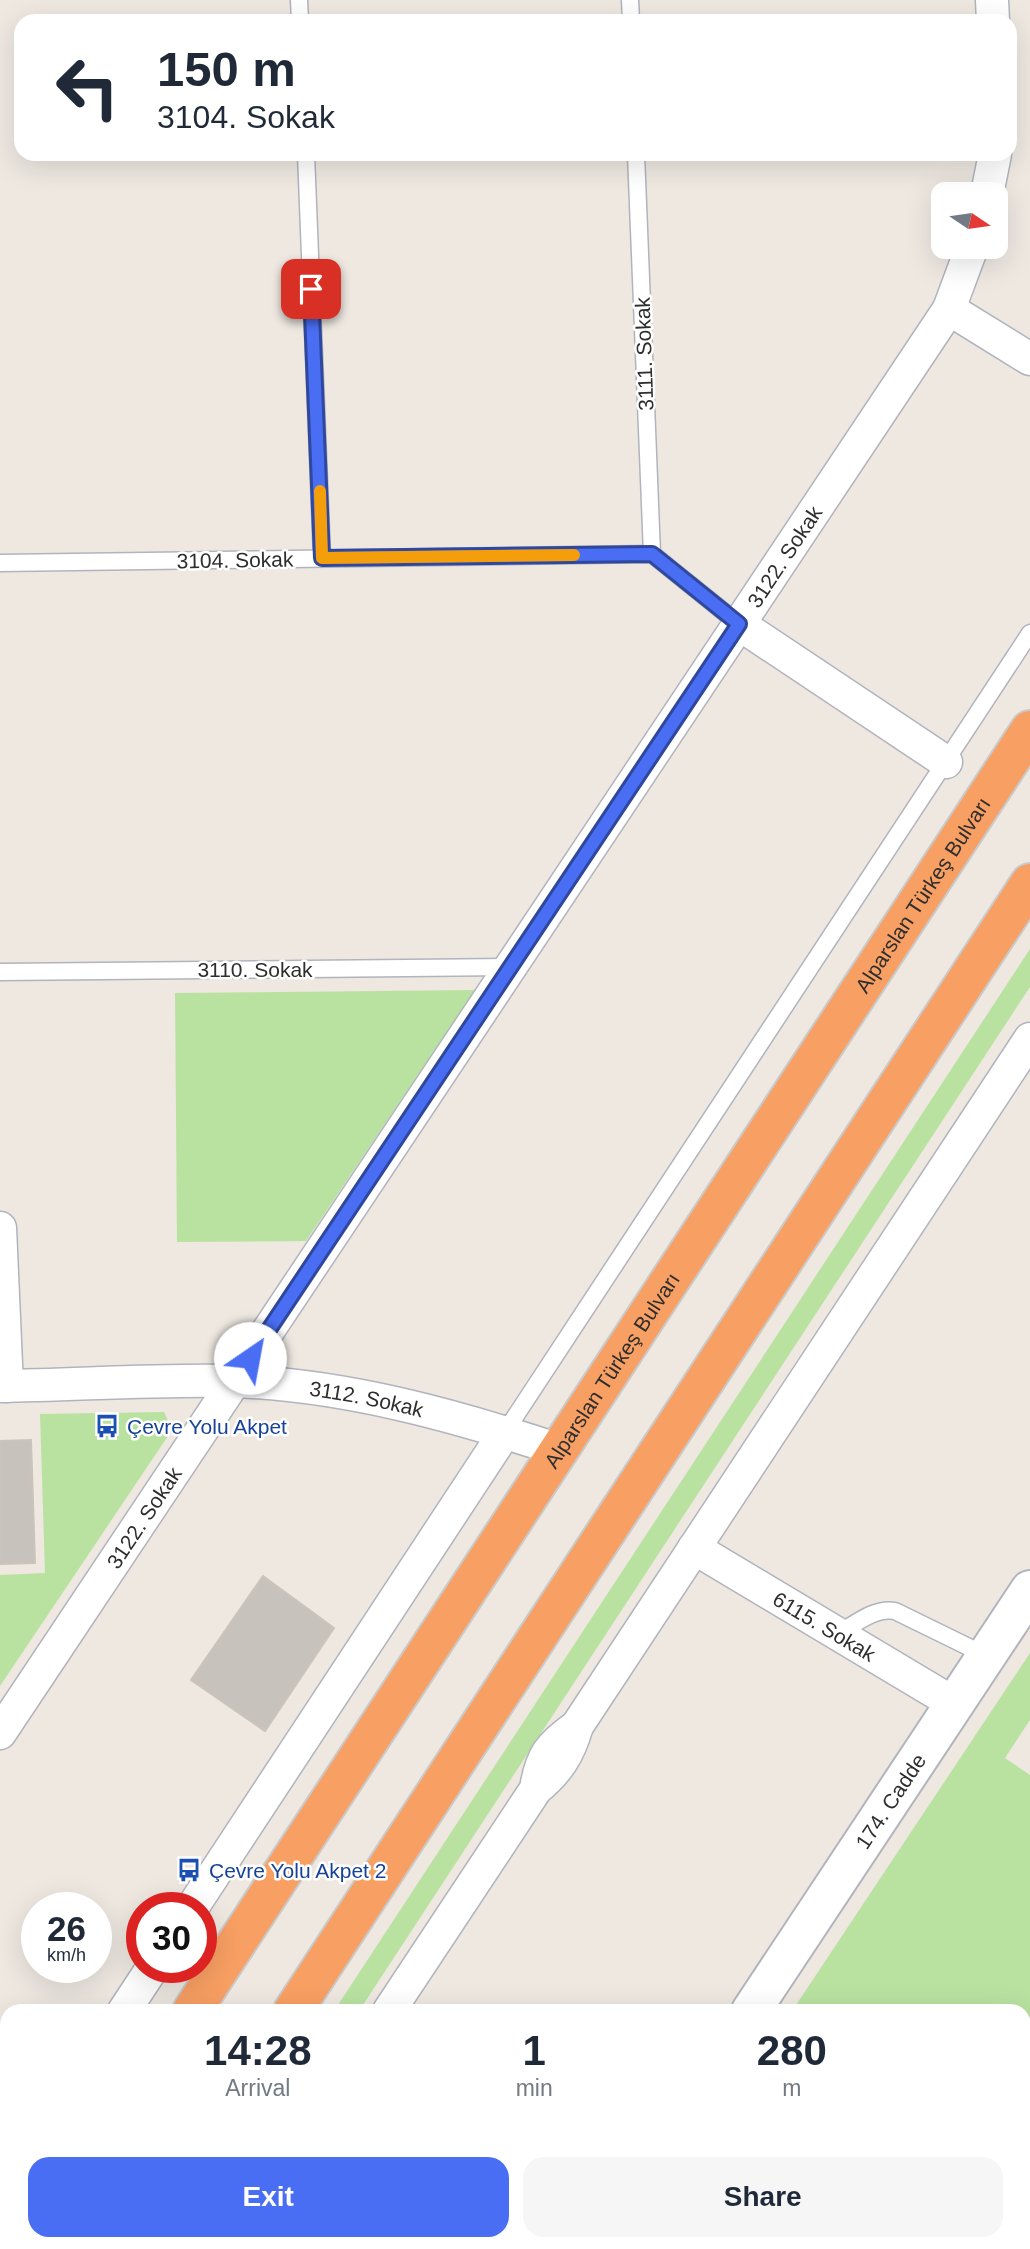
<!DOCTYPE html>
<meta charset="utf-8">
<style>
:root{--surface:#fff;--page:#f6f6f7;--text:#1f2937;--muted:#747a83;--accent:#496ef3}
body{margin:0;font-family:Helvetica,sans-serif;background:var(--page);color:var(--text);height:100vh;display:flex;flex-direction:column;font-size:26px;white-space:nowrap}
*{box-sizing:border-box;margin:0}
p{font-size:23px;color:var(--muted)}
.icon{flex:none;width:38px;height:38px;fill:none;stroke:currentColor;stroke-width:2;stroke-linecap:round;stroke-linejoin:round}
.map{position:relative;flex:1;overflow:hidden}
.panel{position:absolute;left:0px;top:2004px;width:1031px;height:247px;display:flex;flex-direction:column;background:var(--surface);border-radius:21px 21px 0 0;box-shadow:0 7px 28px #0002}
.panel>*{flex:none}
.guide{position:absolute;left:14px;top:14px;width:1003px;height:147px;border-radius:21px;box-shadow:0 7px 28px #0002;background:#fff;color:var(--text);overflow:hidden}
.needle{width:46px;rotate:103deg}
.tools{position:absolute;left:931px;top:182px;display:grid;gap:14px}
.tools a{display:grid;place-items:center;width:77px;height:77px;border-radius:14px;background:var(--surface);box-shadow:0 7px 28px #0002;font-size:35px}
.speed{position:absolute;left:21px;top:1892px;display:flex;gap:14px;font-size:35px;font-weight:700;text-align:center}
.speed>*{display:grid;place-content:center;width:91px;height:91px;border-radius:50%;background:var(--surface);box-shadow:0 7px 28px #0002;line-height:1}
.speed small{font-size:18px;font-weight:400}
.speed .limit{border:10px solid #d22;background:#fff;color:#111}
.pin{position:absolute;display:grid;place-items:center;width:60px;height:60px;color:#fff;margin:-30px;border-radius:14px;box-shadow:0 4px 10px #0006}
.me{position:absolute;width:77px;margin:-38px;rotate:33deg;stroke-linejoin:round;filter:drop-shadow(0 0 5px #0008)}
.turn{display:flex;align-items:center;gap:24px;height:147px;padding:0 28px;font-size:32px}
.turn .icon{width:91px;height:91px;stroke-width:2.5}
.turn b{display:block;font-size:49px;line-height:60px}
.eta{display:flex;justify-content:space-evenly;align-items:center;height:119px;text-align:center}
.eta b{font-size:42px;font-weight:800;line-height:49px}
.primary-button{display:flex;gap:14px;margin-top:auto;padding:14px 28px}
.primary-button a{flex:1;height:80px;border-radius:21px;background:var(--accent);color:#fff;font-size:28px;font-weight:800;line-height:80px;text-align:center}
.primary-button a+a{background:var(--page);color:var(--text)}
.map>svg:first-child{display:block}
</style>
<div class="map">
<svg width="1030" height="2249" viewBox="0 0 1030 2249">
<rect width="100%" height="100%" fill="#eee8e1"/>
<!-- green -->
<g fill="#b9e2a1">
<polygon points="1030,949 1030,987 359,2011 334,2011"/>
<polygon points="475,990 306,1241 177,1242 175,993"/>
<polygon points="164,1412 172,1430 0,1686 0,1575 45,1573 40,1414"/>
<polygon points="1030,1653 1030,1720 1005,1758 1030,1775 1030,2249 633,2249 637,2244 1024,2244 1024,2011 792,2011"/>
</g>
<!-- building -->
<g fill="#c7c3bc" stroke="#cac4bb" stroke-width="2">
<polygon points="31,1440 35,1563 0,1564 0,1441"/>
<polygon points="263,1576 334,1628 265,1731 191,1680"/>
</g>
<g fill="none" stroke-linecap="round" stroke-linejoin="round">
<!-- lane casing -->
<g stroke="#b1b4bd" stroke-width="19">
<g id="lane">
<polyline points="299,0 300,21"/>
<polyline points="630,0 631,21"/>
<polyline points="306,154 322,558"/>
<polyline points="636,154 652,554"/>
<polyline points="0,563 652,554 739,624"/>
<polyline points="0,972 510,967"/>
<polyline points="505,1432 1030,633"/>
<path d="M838 1634C855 1624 875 1607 895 1611L987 1656"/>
<polyline points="0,2117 7,2121"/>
</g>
</g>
<!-- street casing -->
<g stroke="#b1b4bd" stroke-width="35">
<g id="street">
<polyline points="992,0 993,21"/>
<polyline points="987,194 995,154"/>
<polyline points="949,309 1030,359"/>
<polyline points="739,624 946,762"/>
<polyline points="0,1228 7,1386"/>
<path id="s1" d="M0 1386C77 1385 156 1379 233 1381 345 1385 454 1415 559 1450"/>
<path id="s2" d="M694 1548 955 1704"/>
<polyline points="577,1726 1030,1039"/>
<path id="s3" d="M0 1733 949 309 972 247"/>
<polyline points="192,1908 505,1432"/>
<polyline points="124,2011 153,1967"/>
<path d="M389 2011 536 1789C558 1771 569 1754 577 1726 550 1745 541 1756 536 1789"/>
<polyline points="0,2199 7,2188"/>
<polyline points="233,2249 236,2244"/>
</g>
</g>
<!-- secondary casing -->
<g stroke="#b1b4bd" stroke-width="42">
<g id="secondary">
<path id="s4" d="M751 2011 1030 1590"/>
<polyline points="593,2249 596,2244"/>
</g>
</g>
<!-- highway casing -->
<g stroke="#c9c9c9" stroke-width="42">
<g id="highway">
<path id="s5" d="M192 2011 1030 730"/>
<polyline points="293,2011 1030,883"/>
<polyline points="37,2249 40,2244"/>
<polyline points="137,2249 141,2244"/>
</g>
</g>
<!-- lane -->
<use href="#lane" stroke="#fff" stroke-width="16"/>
<!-- street -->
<use href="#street" stroke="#fff" stroke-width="32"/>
<!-- secondary -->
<use href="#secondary" stroke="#fff" stroke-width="38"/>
<!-- highway -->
<use href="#highway" stroke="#f89f63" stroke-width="38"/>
</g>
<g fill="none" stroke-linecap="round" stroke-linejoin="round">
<!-- route casing -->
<g stroke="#2f489e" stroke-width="18">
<polyline id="route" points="250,1358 739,624 652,554 322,558 311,289"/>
</g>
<!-- route -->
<use href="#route" stroke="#496ef3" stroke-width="12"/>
<!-- slow -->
<polyline stroke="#f59e0b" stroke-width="12" points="320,491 322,558 574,555"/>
</g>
<!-- icons -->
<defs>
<g id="bus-bare" transform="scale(1.89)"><path d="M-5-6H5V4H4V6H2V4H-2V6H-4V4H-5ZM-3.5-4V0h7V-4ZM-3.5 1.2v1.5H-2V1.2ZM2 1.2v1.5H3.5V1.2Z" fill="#1a4fb4" stroke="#fff" stroke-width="2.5" paint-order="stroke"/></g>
</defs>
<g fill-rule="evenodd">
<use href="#bus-bare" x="107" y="1426"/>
<use href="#bus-bare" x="189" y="1870"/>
</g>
<g text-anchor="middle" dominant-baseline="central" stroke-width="5" stroke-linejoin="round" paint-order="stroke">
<!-- street labels -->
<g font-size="21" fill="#2e2e2e" stroke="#fff">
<text transform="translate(644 354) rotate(-92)">3111. Sokak</text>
<text stroke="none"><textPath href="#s3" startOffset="1414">3122. Sokak</textPath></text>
<text transform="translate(235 560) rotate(-1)">3104. Sokak</text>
<text stroke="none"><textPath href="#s5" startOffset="1334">Alparslan Türkeş Bulvarı</textPath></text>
<text x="255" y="969">3110. Sokak</text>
<text stroke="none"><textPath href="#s5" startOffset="766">Alparslan Türkeş Bulvarı</textPath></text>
<text stroke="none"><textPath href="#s1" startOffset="368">3112. Sokak</textPath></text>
<text stroke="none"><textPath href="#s3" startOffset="259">3122. Sokak</textPath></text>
<text stroke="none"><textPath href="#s2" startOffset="152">6115. Sokak</textPath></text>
<text stroke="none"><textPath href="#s4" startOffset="252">174. Cadde</textPath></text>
</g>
<!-- transit labels -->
<g font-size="21" fill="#164399" stroke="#fff" text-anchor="start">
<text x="127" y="1426">Çevre Yolu Akpet</text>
<text x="209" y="1870">Çevre Yolu Akpet 2</text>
</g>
</g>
</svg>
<div class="tools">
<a><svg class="needle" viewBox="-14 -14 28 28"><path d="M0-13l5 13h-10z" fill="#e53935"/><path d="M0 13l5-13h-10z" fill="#747a83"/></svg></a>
</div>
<div class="speed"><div>26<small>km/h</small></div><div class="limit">30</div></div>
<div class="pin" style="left:311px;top:289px;background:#d93025"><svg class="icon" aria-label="arrive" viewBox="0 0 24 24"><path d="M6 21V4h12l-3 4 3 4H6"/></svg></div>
<svg class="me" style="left:250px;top:1358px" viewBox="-20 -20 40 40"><circle r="19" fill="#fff"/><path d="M0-13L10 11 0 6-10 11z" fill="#496ef3"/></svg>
<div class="guide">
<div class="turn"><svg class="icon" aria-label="left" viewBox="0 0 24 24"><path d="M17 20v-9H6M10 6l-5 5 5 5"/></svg><div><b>150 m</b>3104. Sokak</div></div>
</div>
<section class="panel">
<div class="eta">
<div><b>14:28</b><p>Arrival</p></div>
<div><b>1</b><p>min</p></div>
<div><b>280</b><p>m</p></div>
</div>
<div class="primary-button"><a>Exit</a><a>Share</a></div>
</section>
</div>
